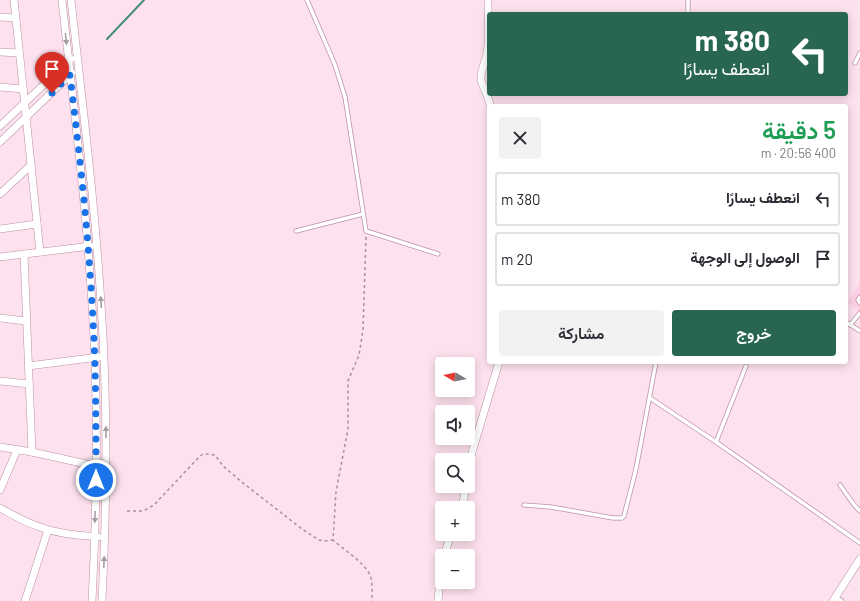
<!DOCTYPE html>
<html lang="ar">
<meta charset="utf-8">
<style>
:root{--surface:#fff;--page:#f2f2f3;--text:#2b2b33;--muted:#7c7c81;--line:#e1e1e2;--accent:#296652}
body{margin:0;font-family:Barlow,Vazirmatn,sans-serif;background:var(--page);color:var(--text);direction:rtl;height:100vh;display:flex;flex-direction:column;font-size:15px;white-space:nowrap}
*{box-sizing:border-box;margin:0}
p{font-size:13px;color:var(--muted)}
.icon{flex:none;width:22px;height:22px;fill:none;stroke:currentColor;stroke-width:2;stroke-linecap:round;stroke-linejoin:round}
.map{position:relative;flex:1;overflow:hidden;direction:ltr}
.side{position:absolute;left:487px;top:104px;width:361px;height:260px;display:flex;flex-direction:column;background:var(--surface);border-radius:4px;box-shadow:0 2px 10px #0003;direction:rtl}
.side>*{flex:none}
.top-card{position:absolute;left:487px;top:12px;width:361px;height:84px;border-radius:4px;box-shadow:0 2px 10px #0003;direction:rtl;background:#296652;color:#fff;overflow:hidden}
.needle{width:26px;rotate:279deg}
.fabs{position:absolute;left:435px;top:357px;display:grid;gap:8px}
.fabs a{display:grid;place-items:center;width:40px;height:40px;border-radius:4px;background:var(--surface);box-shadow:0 2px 10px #0003;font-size:20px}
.pin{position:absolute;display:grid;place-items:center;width:34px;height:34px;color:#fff;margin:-41px -17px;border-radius:50% 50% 50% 0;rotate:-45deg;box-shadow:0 0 4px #0007}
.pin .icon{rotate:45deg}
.me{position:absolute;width:44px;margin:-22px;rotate:0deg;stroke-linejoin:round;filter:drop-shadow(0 0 3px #0008)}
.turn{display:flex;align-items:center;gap:14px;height:84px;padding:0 12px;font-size:18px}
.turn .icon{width:52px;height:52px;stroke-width:2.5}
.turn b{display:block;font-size:28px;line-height:34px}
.round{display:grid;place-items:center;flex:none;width:42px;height:42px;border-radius:4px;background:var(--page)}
.head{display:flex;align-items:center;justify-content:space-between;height:68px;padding:0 12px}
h1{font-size:24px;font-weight:600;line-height:30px;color:#1e9e55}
.action{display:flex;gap:8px;margin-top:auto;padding:8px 12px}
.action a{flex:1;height:46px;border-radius:4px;background:var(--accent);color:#fff;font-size:16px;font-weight:600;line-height:46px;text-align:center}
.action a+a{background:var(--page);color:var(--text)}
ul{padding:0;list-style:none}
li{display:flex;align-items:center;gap:12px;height:54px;margin:0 8px 6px;padding:0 4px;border:2px solid var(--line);border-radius:4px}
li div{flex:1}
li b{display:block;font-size:15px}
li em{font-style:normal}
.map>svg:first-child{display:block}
</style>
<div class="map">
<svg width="860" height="601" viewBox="0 0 860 601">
<rect width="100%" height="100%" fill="#fde1ee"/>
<!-- built -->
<polygon fill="#fdd1e6" points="860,282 860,312 847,303"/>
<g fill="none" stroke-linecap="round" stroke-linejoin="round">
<!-- stream -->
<polyline stroke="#458e77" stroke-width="2" points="107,39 144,0"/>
<!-- lane casing -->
<g stroke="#bd91a6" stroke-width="5">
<g id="lane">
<polyline points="307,0 335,65 345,97 366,231 438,254"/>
<polyline points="688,14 688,0"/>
<polyline points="855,63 860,53"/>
<polyline points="296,231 363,214"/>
<polyline points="860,297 858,300 860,303"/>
<polyline points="846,322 860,331"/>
<polyline points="850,325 860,313"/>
<polyline points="650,398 716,442 860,543"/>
<polyline points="716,442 746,366"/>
<path d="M840 485C846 493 852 504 860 511"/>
<polyline points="524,505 551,507 613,518 622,518 624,516 636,469 656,362"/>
<polyline points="835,597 842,601"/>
</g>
</g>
<!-- street casing -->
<g stroke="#bd91a6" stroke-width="8">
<g id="street">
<polyline points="14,0 40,252"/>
<path d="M62 0C73 101 86 203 92 304 99 403 97 502 92 601"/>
<path d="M71 0C82 101 95 203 101 304 108 403 107 502 102 601"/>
<path d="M488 0C488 17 490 35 487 53 486 61 480 71 481 80 483 89 489 95 490 106"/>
<polyline points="0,17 15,18"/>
<polyline points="0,52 19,53"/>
<polyline points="0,87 23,89"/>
<polyline points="0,126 71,59"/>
<polyline points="0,142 72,73"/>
<polyline points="0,194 31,165"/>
<polyline points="0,229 37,224"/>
<polyline points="24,254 32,452"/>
<polyline points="0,257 91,246"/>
<polyline points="0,318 26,321"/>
<polyline points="28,366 99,357"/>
<polyline points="0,381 29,384"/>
<polyline points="0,447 32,452 100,467"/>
<polyline points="468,471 470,459 499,362"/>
<polyline points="0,490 17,450"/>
<path d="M0 508C13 515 26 523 40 527 59 534 79 535 98 537"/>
<polyline points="462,508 466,486"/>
<polyline points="444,556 451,534"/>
<polyline points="25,601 48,530"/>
<polyline points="438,601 440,576 442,562"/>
<polyline points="833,601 860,559"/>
</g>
</g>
<!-- path -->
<g stroke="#a7909b" stroke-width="1.5" stroke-dasharray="3 3" stroke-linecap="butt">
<path d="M366 237 363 330 359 355 348 381V429L336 492 333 540C344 550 364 562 370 575 373 583 372 593 372 601"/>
<polyline points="127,511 143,511 154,505 199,457 203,454 208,454 215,455 223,466 243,483 302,529 319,540 325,541 333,540"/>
</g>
<!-- lane -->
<use href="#lane" stroke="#fff" stroke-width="3.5"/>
<!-- street -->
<use href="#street" stroke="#fff" stroke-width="7"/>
</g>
<!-- one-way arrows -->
<defs><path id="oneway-solid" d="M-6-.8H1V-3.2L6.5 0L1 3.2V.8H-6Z"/></defs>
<g fill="#a59da1">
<use href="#oneway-solid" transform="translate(66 39) rotate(84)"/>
<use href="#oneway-solid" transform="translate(101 302) rotate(-94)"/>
<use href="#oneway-solid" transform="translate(106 432) rotate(-90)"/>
<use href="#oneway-solid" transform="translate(95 517) rotate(91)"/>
<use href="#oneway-solid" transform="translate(104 562) rotate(-88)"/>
</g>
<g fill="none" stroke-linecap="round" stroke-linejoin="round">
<!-- route -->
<path stroke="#1a73e8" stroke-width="7" stroke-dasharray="0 12.6" d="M52 93 70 75C79 151 88 228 92 304 96 363 96 422 96 480"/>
</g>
</svg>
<div class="fabs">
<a><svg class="needle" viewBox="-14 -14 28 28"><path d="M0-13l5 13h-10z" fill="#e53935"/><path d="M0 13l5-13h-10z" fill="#7c7c81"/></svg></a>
<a><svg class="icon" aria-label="sound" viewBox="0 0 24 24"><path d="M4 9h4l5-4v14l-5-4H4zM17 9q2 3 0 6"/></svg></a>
<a><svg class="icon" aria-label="search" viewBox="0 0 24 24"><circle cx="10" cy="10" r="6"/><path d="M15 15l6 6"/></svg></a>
<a>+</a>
<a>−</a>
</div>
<div class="pin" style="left:52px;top:93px;background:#d93025"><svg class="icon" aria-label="arrive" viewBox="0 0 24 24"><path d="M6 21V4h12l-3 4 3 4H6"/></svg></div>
<svg class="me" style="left:96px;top:480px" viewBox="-20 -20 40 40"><circle r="17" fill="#1a73e8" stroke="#fff" stroke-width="3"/><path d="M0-11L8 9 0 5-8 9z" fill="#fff"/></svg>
<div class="top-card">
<div class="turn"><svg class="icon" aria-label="left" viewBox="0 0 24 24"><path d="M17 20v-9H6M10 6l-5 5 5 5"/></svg><div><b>380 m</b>انعطف يسارًا</div></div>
</div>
<section class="side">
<div class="head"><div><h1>5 دقيقة</h1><p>400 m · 20:56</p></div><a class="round"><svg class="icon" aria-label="close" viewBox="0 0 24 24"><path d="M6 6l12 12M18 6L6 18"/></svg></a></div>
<ul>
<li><svg class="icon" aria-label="left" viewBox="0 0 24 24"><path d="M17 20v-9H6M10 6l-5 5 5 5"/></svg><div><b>انعطف يسارًا</b></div><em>380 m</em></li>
<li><svg class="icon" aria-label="arrive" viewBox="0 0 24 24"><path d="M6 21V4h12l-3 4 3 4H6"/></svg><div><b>الوصول إلى الوجهة</b></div><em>20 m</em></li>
</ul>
<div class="action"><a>خروج</a><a>مشاركة</a></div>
</section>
</div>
